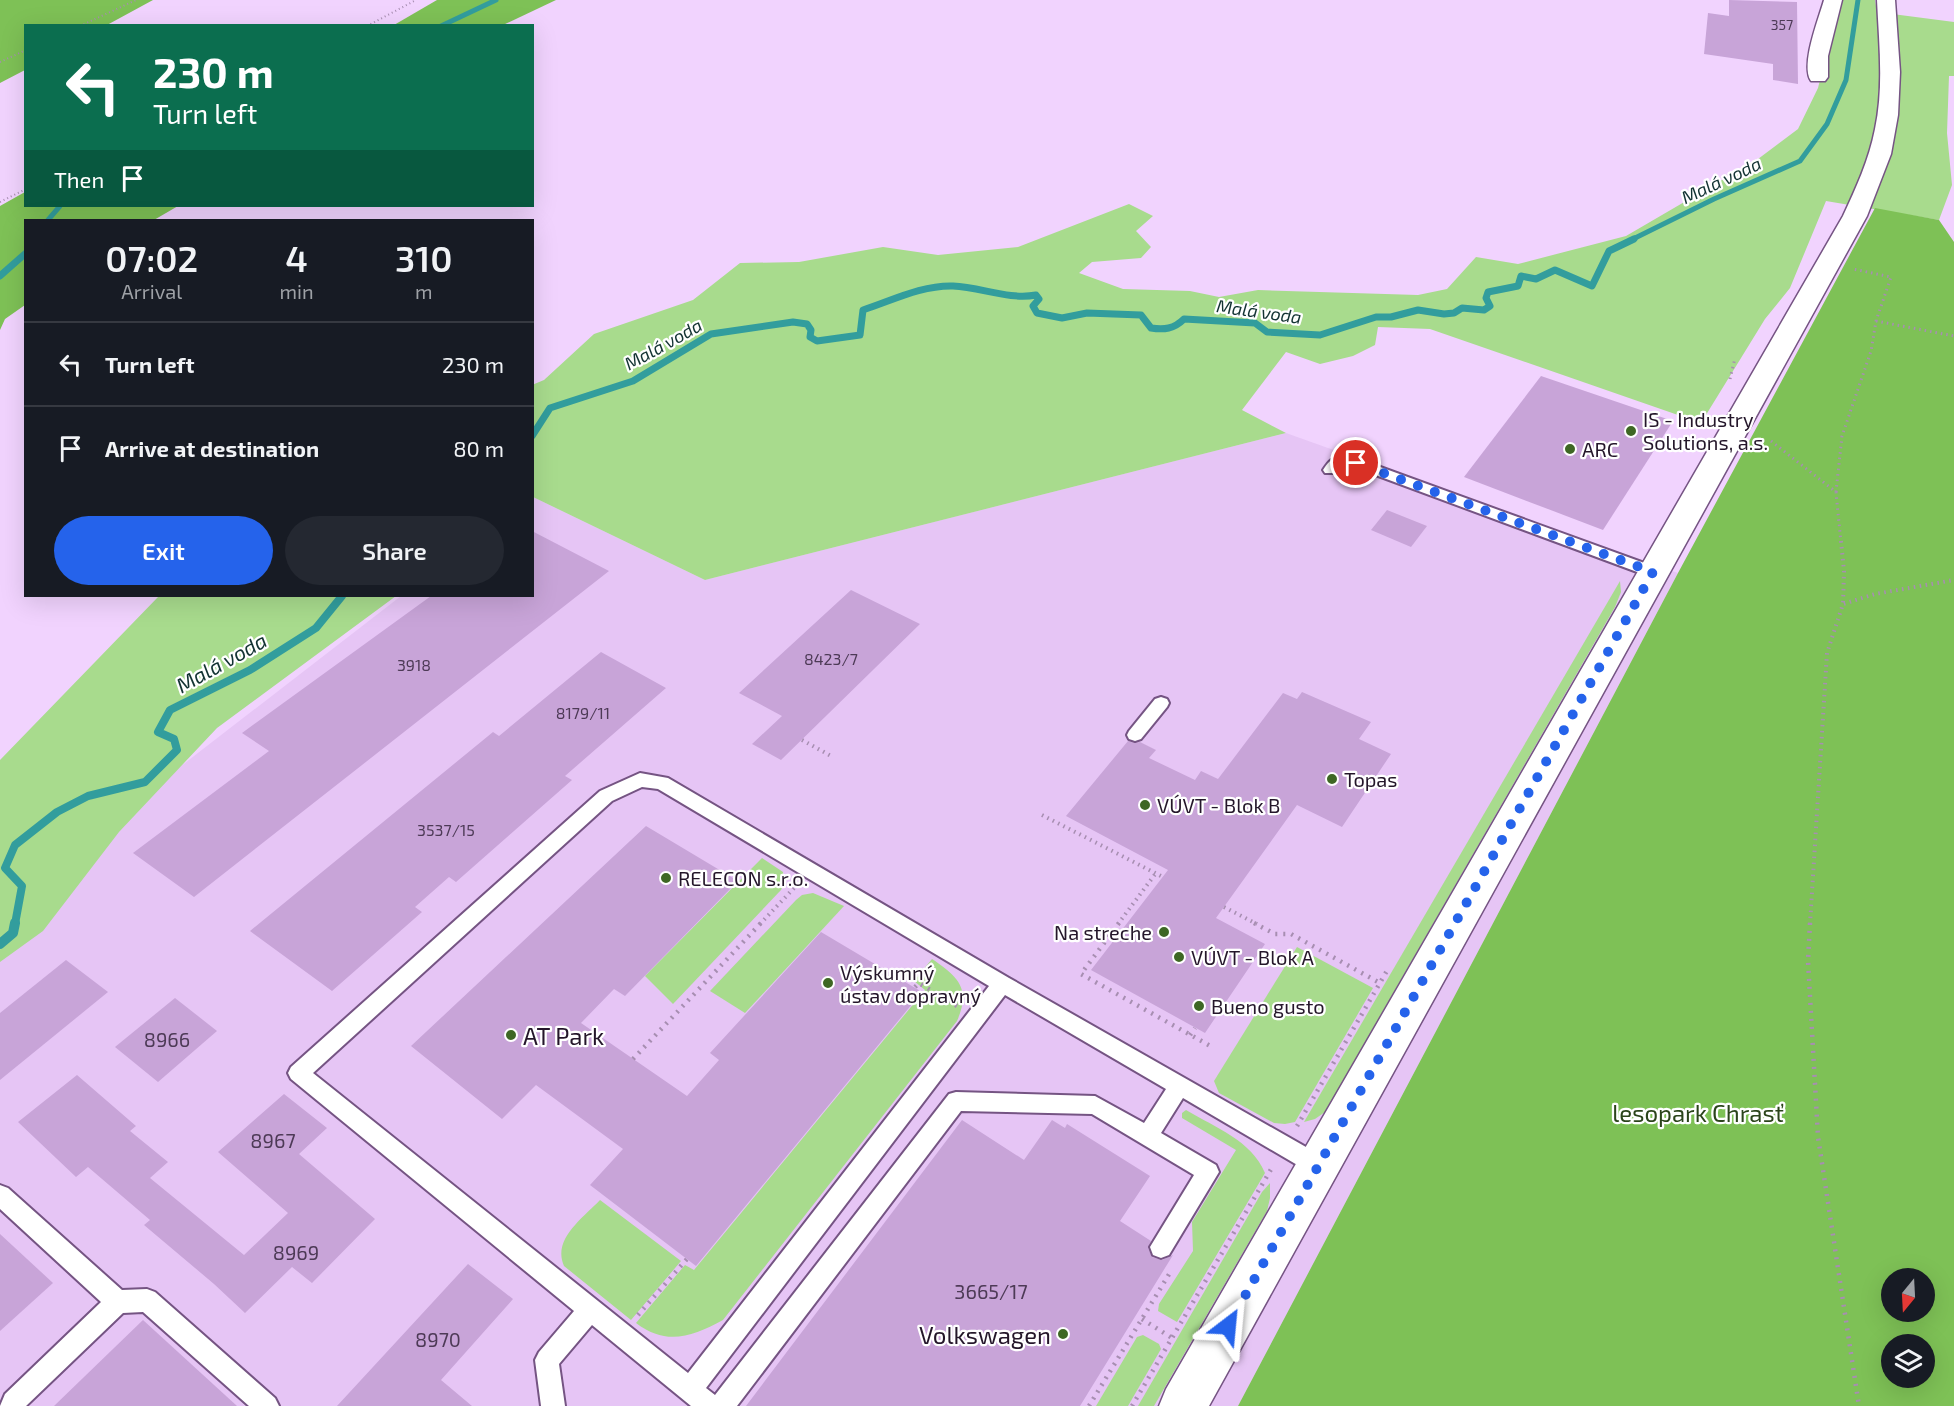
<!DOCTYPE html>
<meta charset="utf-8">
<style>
:root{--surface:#171b24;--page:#242831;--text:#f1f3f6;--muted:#9ea1a6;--line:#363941;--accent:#2563eb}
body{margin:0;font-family:"Exo 2",sans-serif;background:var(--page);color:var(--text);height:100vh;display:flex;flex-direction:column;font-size:22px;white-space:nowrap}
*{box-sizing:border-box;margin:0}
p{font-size:20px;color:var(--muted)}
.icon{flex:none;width:33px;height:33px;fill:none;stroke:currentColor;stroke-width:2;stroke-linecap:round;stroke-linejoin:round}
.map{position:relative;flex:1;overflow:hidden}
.sheet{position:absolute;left:24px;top:219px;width:510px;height:378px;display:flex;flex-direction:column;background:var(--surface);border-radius:0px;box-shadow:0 6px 24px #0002}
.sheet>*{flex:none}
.hud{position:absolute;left:24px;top:24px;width:510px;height:183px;border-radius:0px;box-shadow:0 6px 24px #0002;background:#0b6e4f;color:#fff;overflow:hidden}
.needle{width:39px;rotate:198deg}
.fabs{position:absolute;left:1881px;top:1268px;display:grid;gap:12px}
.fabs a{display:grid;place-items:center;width:54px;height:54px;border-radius:50%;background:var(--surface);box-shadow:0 6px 24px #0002;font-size:30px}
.pin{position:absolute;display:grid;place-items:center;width:51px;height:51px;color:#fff;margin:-26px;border:3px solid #fff;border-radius:50%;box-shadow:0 2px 6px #0007}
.me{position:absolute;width:66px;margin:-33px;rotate:29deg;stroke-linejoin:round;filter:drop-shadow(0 0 4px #0008)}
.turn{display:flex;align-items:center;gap:21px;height:126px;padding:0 30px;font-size:27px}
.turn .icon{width:78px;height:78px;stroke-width:2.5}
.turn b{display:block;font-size:42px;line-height:51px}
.then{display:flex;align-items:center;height:57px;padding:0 30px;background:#0003;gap:12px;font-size:22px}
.eta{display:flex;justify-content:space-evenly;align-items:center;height:102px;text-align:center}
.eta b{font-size:36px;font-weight:600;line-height:42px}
.action{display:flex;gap:12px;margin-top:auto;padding:12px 30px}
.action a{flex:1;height:69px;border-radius:36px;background:var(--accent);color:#fff;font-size:24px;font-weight:600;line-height:69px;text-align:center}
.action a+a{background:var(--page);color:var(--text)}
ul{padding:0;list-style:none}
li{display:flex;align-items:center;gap:18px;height:84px;padding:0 30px;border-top:2px solid var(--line)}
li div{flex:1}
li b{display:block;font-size:22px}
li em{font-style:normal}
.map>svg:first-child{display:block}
</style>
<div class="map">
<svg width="1954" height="1406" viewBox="0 0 1954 1406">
<rect width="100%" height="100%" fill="#f1d3fe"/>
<!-- built -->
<polygon fill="#e6c5f5" points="1286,433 1678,573 1238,1406 0,1406 0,906 401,596 532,596 533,497 705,580"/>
<!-- green -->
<g fill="#a8db8d">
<polygon points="1840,0 1875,0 1877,12 1954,22 1954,76 1949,76 1947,133 1952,185 1939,220 1826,201 1790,288 1765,319 1701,423 1430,329 1378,327 1375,345 1353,356 1320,364 1286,352 1242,410 1286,433 705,580 533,497 532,385 544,380 594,334 693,300 740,263 799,262 883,247 938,255 1018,247 1129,204 1153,216 1136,231 1151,247 1141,258 1092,262 1079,273 1123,289 1190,291 1219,297 1258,290 1418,295 1447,289 1476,257 1518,264 1626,236 1758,159 1798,129 1818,88"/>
<polygon points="1620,581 1621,592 1615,607 1325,1112 1315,1119 1304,1122"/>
<polygon points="159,596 396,596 217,728 119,832 43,931 0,962 0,760"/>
<polygon points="762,858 783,872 784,883 781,890 673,1004 645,976"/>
<polygon points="813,893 844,906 745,1013 710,991 796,900 802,895"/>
<polygon points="1297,947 1373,988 1295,1122 1285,1124 1274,1123 1219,1093 1214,1081"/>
<path d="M932 959C959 977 971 989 957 1021L723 1320C692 1337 666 1346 636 1323L685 1265 694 1270 925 990 914 981Z"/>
<path d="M1186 1110C1216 1128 1251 1140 1265 1173L1177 1322 1158 1311 1159 1304 1193 1251 1192 1222 1236 1150 1182 1118V1113Z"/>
<polygon points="1270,1183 1270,1198 1267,1211 1154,1406 1138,1406 1262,1192"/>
<path d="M600 1200 681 1261 631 1320 564 1266C552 1239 583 1218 600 1200Z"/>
<polygon points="1143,1335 1159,1344 1161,1349 1128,1406 1096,1406 1137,1337"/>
</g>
<!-- forest -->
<g fill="#7ec156" fill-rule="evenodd">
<polygon points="0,0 153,0 107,25 26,26 25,70 0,83"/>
<polygon points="437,0 556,0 503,25 394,25"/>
<polygon points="25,192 26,206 178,206 154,220 26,220 25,305 5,319 0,330 0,206"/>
<path d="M1875 208 1939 220 1954 242V1406H1238L1678 573ZM1892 1278H1924V1311H1892ZM1892 1344H1924V1377H1892Z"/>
</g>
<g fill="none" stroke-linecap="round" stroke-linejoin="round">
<!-- stream-far3 -->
<g stroke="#329d9d" stroke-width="5">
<polyline points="441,26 496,0"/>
<polyline points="48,220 60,206"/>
<polyline points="1631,240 1714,199 1800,161 1827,124 1846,80 1858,0"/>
</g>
<!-- stream-far2 -->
<g stroke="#329d9d" stroke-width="7">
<polyline points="0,276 26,253"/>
<path d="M532 436 550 408 633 381 711 334 793 322 807 324 811 330 810 337 817 341 860 335 863 310C891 301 922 285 953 286 981 287 1008 300 1036 295L1039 299 1033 306 1037 313 1062 318 1087 313 1141 315 1151 328C1164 330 1174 329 1184 319L1255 323 1267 332 1320 335 1376 317H1391L1418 310 1444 314 1454 313 1462 308 1484 310 1490 306 1486 298 1488 292 1518 286 1521 276 1536 279 1555 270 1592 286 1609 251 1634 239"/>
</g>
<!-- stream-far1 -->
<polyline stroke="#329d9d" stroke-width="8" points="15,924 22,886 5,868 15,845 57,812 88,796 145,782 177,750 174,739 158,732 170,710 250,670 316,628 342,596"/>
<!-- stream -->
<polyline stroke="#329d9d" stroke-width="10" points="0,944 13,933 15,923"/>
</g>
<!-- building -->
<g fill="#c8a4d8">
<polygon points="1729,0 1797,2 1798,84 1773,80 1773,64 1704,54 1708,13 1729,16"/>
<polygon points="1541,376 1673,421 1603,530 1464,477"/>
<polygon points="1387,510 1427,526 1411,547 1371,530"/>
<polygon points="532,531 609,571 194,897 133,853 269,751 242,733 431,596 532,596"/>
<polygon points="851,590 920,624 781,760 752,744 782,716 739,693"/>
<polygon points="601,652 666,688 565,776 572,780 456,882 449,877 415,907 422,912 332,991 250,931 493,732 499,736"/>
<polygon points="1302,692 1371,722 1359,739 1391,754 1342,827 1297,805 1216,918 1265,944 1205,1033 1091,970 1168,870 1066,816 1128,741 1134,743 1140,742 1156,750 1149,758 1195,780 1201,771 1218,779 1283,693 1297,699"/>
<polygon points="646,826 738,881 625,996 614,989 581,1023 687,1096 719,1060 710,1053 821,932 922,992 696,1266 590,1185 623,1149 536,1085 502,1119 411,1046"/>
<polygon points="66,960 108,992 0,1080 0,1013"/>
<polygon points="175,998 217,1031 158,1082 115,1047"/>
<polygon points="77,1075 136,1126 130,1131 168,1162 150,1178 244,1255 288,1213 218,1152 284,1094 327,1128 299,1154 375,1219 312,1283 292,1267 245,1313 214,1284 144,1225 150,1220 88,1167 76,1177 18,1122"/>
<polygon points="962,1120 1024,1160 1052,1120 1065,1128 1067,1124 1150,1176 1120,1221 1151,1241 1148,1248 1152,1257 1162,1260 1173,1255 1080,1406 746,1406"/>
<polygon points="0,1234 53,1283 0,1331"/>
<polygon points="468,1264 513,1299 441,1380 472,1406 337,1406"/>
<polygon points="143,1320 237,1406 54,1406"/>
</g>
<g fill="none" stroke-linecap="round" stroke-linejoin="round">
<!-- service casing -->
<g stroke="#755483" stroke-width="4">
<g id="service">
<path d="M1338 457 1361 460 1658 568 1661 572 1658 576H1648L1354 467 1341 466 1335 473H1325L1323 470C1327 464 1331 458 1338 457Z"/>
<polygon points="1161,697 1167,699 1169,703 1167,707 1141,739 1135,741 1129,739 1127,735 1129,731 1155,699"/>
<path d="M640 773 668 778 1009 978 1327 1159 1330 1166 1327 1173 1319 1176 1311 1173 1183 1098 1161 1133 1216 1165 1219 1172 1169 1255 1161 1258 1153 1255 1150 1247 1194 1175 1092 1114 961 1111 737 1406H691L592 1325 559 1364 565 1406H541L535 1360 539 1352 574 1311 291 1079 288 1073 291 1067 600 791ZM642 787 658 789 989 986 688 1373 313 1073 612 801ZM1005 995 1166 1089 1144 1123 1095 1096 956 1092 949 1094 715 1395 706 1388Z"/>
<polygon points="0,1185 8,1188 122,1290 147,1289 155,1292 275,1398 279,1406 249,1406 143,1312 123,1313 26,1406 0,1406 5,1394 101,1302 0,1209"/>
</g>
</g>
<!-- minor casing -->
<g stroke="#755483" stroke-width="3">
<path id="minor" d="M1824 0H1842L1828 56V77L1825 81H1811C1800 65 1819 18 1824 0Z"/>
</g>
<!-- tertiary casing -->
<g stroke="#755483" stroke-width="3">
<path id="tertiary" d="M1877 0H1895L1900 72 1898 115 1891 154 1867 216 1209 1406H1159L1166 1389 1843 216C1856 188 1869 160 1875 129 1884 87 1879 43 1877 0Z"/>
</g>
<!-- path-far3 -->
<g stroke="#a78eb1" stroke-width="2" stroke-dasharray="1 3" stroke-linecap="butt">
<polyline points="80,26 136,0"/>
<polyline points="367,26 416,0"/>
<polyline points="0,62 26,50"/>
<polyline points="0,202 26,189"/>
</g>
<!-- path-far2 -->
<g stroke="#a78eb1" stroke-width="3" stroke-dasharray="1.5 4" stroke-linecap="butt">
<polyline points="1876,321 1954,336"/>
<polyline points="1730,379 1735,358"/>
<polyline points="1771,441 1836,492 1841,543"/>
<polyline points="1836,492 1842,436 1871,351 1876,321 1891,277 1853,269"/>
</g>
<!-- path-far1 -->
<g stroke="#a78eb1" stroke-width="4" stroke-dasharray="1.5 4.5" stroke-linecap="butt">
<polyline points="1841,541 1844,571 1843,604"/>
<polyline points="802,740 833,757"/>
<polyline points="1042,815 1163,877"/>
<polyline points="1224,907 1257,924"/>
<polyline points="760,924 795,887"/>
<polyline points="1118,924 1156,873"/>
<polyline points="1810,924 1827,653 1843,604 1875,594 1954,580"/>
</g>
<!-- path -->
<g stroke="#a78eb1" stroke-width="4.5" stroke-dasharray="2 6" stroke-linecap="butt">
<polyline points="1119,923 1081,974 1214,1048"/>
<polyline points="1254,923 1275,934 1291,934 1380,983"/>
<polyline points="1810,923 1808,961 1818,1137 1859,1406"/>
<polyline points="915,987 919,983 957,1006"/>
<polyline points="1190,1035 1195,1028"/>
<polyline points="633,1059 761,923"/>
<polyline points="1297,1126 1388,969"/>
<polyline points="638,1315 687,1259"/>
<polyline points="1142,1319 1172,1338"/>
<polyline points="1089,1406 1171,1271"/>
<polyline points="1132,1406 1273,1166"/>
</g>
<!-- service -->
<use href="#service" fill="#fff" fill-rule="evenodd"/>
<!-- minor -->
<use href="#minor" fill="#fff" fill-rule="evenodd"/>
<!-- tertiary -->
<use href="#tertiary" fill="#fff" fill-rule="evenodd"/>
</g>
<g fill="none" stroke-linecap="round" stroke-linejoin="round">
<!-- route -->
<polyline stroke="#2563eb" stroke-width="10" stroke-dasharray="0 18" points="1228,1326 1653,572 1356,463"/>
</g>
<!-- markers -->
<g fill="#3e6724" stroke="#fff" stroke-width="2">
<circle cx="1631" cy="431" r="6"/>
<circle cx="1570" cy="449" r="6"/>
<circle cx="1332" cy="779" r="6"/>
<circle cx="1145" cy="805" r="6"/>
<circle cx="666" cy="878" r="6"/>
<circle cx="1164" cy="932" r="6"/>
<circle cx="1179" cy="957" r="6"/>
<circle cx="828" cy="983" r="6"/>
<circle cx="1199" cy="1006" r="6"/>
<circle cx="511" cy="1035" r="6"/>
<circle cx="1063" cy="1334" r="6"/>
</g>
<g text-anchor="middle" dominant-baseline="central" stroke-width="4.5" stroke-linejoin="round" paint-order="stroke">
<!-- far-number labels -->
<g font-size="14" fill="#4d3a56">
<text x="1782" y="24">357</text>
</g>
<!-- number labels -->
<g font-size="16" fill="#4d3a56">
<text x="831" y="658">8423/7</text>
<text x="414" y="664">3918</text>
<text x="583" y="712">8179/11</text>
<text x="446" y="829">3537/15</text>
</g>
<!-- far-water labels -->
<g font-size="18" font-style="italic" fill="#133333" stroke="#fff">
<text transform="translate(1721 180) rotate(-25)">Malá voda</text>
<text transform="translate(1259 311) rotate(8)">Malá voda</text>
<text transform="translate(663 344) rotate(-29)">Malá voda</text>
</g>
<!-- poi labels -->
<g font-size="20" fill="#24162a" stroke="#fff" text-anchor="start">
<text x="1643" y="419">IS - Industry<tspan x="1643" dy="23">Solutions, a.s.</tspan></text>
<text x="1582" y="449">ARC</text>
<text x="1344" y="779">Topas</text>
<text x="1157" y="805">VÚVT - Blok B</text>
<text x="678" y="878">RELECON s.r.o.</text>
<text x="1152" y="932" text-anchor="end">Na streche</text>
<text x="1191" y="957">VÚVT - Blok A</text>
<text x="840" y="972">Výskumný<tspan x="840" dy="23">ústav dopravný</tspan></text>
<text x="1211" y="1006">Bueno gusto</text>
</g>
<!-- near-number labels -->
<g font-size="20" fill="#4d3a56">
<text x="167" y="1039">8966</text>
<text x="273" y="1140">8967</text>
<text x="296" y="1252">8969</text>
<text x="991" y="1291">3665/17</text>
<text x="438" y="1339">8970</text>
</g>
<!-- water labels -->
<g font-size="21" font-style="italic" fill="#133333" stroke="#fff">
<text transform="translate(221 662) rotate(-29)">Malá voda</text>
</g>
<!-- near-poi labels -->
<g font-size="24" fill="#24162a" stroke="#fff" text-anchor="start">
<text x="523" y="1035">AT Park</text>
<text x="1051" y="1334" text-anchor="end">Volkswagen</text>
</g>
<!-- near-park labels -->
<g font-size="24" fill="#2b451b" stroke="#fff">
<text x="1698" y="1112">lesopark Chrasť</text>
</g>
</g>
</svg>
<div class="fabs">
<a><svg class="needle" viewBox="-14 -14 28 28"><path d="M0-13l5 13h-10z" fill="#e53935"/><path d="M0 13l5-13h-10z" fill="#9ea1a6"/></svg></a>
<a><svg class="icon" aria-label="layers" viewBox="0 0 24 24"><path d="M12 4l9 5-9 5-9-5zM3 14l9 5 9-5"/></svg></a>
</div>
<div class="pin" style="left:1356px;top:463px;background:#d93025"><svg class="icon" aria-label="arrive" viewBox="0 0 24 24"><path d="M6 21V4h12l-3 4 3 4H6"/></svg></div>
<svg class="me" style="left:1228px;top:1326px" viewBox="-20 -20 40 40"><path d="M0-17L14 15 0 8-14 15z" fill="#2563eb" stroke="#fff" stroke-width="4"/></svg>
<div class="hud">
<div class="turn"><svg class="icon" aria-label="left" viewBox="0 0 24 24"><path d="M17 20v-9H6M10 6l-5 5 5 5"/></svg><div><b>230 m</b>Turn left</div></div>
<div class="then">Then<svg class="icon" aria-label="arrive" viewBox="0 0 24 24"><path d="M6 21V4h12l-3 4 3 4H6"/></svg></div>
</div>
<section class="sheet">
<div class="eta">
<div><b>07:02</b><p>Arrival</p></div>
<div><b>4</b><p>min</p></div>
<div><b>310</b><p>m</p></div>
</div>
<ul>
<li><svg class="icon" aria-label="left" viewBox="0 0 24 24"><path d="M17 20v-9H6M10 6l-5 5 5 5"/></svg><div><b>Turn left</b></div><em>230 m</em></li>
<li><svg class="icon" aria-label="arrive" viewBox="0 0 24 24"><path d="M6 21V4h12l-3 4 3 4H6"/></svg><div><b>Arrive at destination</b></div><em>80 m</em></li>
</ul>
<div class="action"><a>Exit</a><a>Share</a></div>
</section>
</div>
